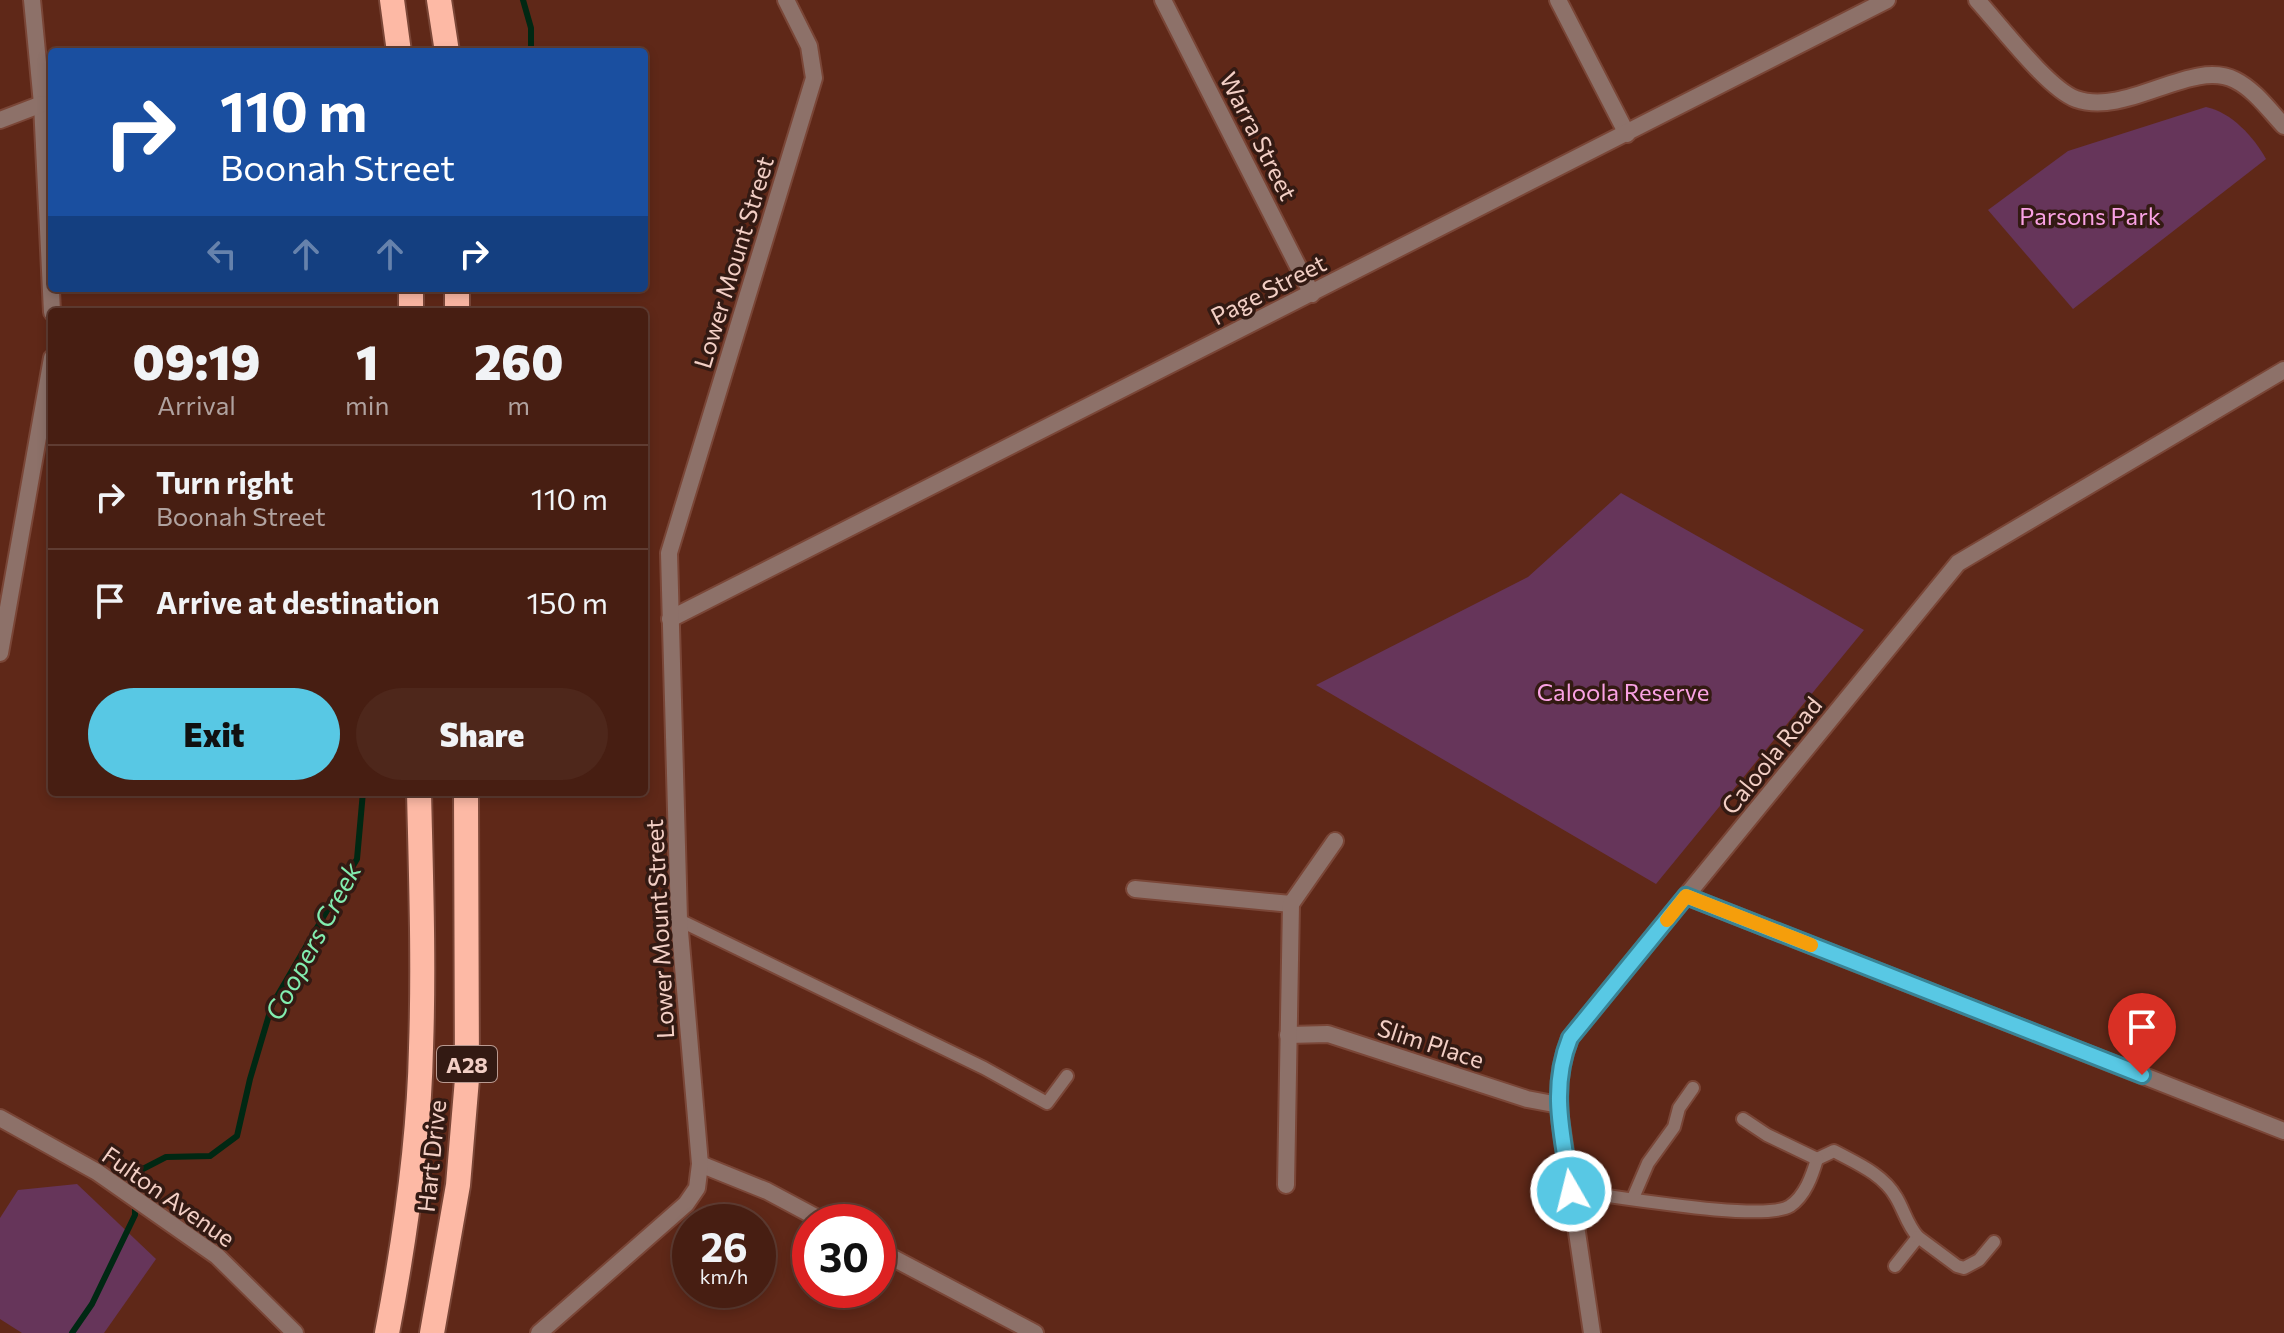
<!DOCTYPE html>
<style>
:root{--surface:#471e12;--page:#4e271b;--text:#f1f3f6;--muted:#b0a29f;--line:#5f3c32;--accent:#58c8e4}
body{margin:0;font-family:Commissioner,sans-serif;background:var(--page);color:var(--text);height:100vh;display:flex;flex-direction:column;font-size:30px;white-space:nowrap}
*{box-sizing:border-box;margin:0}
p{font-size:26px;color:var(--muted)}
.icon{flex:none;width:44px;height:44px;fill:none;stroke:currentColor;stroke-width:2;stroke-linecap:round;stroke-linejoin:round}
.map{position:relative;flex:1;overflow:hidden}
.side{position:absolute;left:48px;top:308px;width:600px;height:488px;display:flex;flex-direction:column;background:var(--surface);border-radius:8px;box-shadow:0 4px 12px #0003,0 0 0 2px var(--line)}
.side>*{flex:none}
.guide{position:absolute;left:48px;top:48px;width:600px;height:244px;border-radius:8px;box-shadow:0 4px 12px #0003,0 0 0 2px var(--line);background:#1a4fa0;color:#fff;overflow:hidden}
.speed{position:absolute;left:672px;top:1204px;display:flex;gap:16px;font-size:40px;font-weight:700;text-align:center}
.speed>*{display:grid;place-content:center;width:104px;height:104px;border-radius:50%;background:var(--surface);box-shadow:0 4px 12px #0003,0 0 0 2px var(--line);line-height:1}
.speed small{font-size:20px;font-weight:400}
.speed .limit{border:12px solid #d22;background:#fff;color:#111}
.pin{position:absolute;display:grid;place-items:center;width:68px;height:68px;color:#fff;margin:-82px -34px;border-radius:50% 50% 50% 0;rotate:-45deg;box-shadow:0 0 8px #0007}
.pin .icon{rotate:45deg}
.me{position:absolute;width:88px;margin:-44px;rotate:352deg;stroke-linejoin:round;filter:drop-shadow(0 0 6px #0008)}
.turn{display:flex;align-items:center;gap:28px;height:168px;padding:0 40px;font-size:36px}
.turn .icon{width:104px;height:104px;stroke-width:2.5}
.turn b{display:block;font-size:56px;line-height:68px}
.lanes{display:flex;align-items:center;height:76px;padding:0 40px;background:#0003;justify-content:center;gap:40px;direction:ltr}
.lanes .off{opacity:.35}
.eta{display:flex;justify-content:space-evenly;align-items:center;height:136px;text-align:center}
.eta b{font-size:48px;font-weight:800;line-height:56px}
.cta{display:flex;gap:16px;margin-top:auto;padding:16px 40px}
.cta a{flex:1;height:92px;border-radius:48px;background:var(--accent);color:#111;font-size:32px;font-weight:800;line-height:92px;text-align:center}
.cta a+a{background:var(--page);color:var(--text)}
ul{padding:0;list-style:none}
li{display:flex;align-items:center;gap:24px;height:104px;padding:0 40px;border-top:2px solid var(--line)}
li div{flex:1}
li b{display:block;font-size:30px}
li em{font-style:normal}
.map>svg:first-child{display:block}
</style>
<div class="map">
<svg width="2284" height="1333" viewBox="0 0 2284 1333">
<rect width="100%" height="100%" fill="#5f2818"/>
<!-- green -->
<g fill="#66355a">
<path d="M2206 107C2231 112 2254 137 2266 159L2073 309 1988 210 2068 151Z"/>
<polygon points="1621,493 1864,630 1656,884 1316,685 1528,577"/>
<polygon points="77,1184 156,1259 104,1333 22,1333 0,1319 0,1218 18,1190"/>
</g>
<g fill="none" stroke-linecap="round" stroke-linejoin="round">
<!-- stream -->
<g stroke="#002813" stroke-width="6">
<polyline points="523,0 531,28 531,52"/>
<polyline points="72,1333 92,1304 135,1215 135,1184 139,1171 166,1157 210,1156 237,1136 250,1079 272,1005 357,859 363,792"/>
</g>
<!-- lane casing -->
<g stroke="#7a4637" stroke-width="16">
<g id="lane">
<polyline points="679,920 984,1068 1047,1103 1067,1076"/>
<path d="M1817 1159 1834 1151C1856 1163 1883 1174 1896 1197 1904 1210 1907 1225 1918 1237L1895 1266"/>
<path d="M1571 1191C1610 1195 1763 1223 1790 1206 1805 1196 1812 1176 1817 1159L1767 1135 1743 1119"/>
<polyline points="1633,1198 1648,1163 1674,1127 1679,1108 1693,1088"/>
<polyline points="1918,1237 1957,1266 1964,1268 1979,1260 1994,1242"/>
</g>
</g>
<!-- street casing -->
<g stroke="#7a4637" stroke-width="20">
<g id="street">
<polyline points="32,0 42,104 52,312"/>
<polyline points="1163,0 1312,294"/>
<polyline points="1558,0 1627,134"/>
<path d="M1977 0C1999 24 2048 89 2076 99 2127 117 2192 58 2235 80 2255 90 2269 110 2284 126"/>
<polyline points="0,120 42,104"/>
<polyline points="670,619 1887,0"/>
<polyline points="0,653 52,358"/>
<polyline points="1135,889 1291,904"/>
<polyline points="1686,896 2284,1131"/>
<polyline points="1288,1035 1328,1034 1527,1099 1559,1105"/>
<polyline points="0,1118 97,1172 217,1256 295,1333"/>
<polyline points="700,1164 767,1191 825,1222"/>
<polyline points="1286,1185 1291,904 1335,841"/>
<polyline points="878,1250 1035,1333"/>
<polyline points="539,1333 686,1204 697,1188 700,1164 679,920 669,553 814,78 809,46 786,0"/>
<path d="M1592 1333 1560 1118C1558 1089 1559 1066 1570 1038L1958 563 2284 370"/>
</g>
</g>
<!-- highway casing -->
<g stroke="#7a4637" stroke-width="28">
<g id="highway">
<polyline points="392,0 399,52"/>
<polyline points="439,0 447,52"/>
<polyline points="411,288 411,312"/>
<polyline points="457,288 457,312"/>
<path d="M387 1333C405 1239 419 1144 421 1048 424 963 421 877 419 792"/>
<polyline points="432,1333 458,1185 467,1079 466,792"/>
</g>
</g>
<!-- lane -->
<use href="#lane" stroke="#8d7169" stroke-width="12"/>
<!-- street -->
<use href="#street" stroke="#8d7169" stroke-width="16"/>
<!-- highway -->
<use href="#highway" stroke="#fdb9a5" stroke-width="24"/>
</g>
<g fill="none" stroke-linecap="round" stroke-linejoin="round">
<!-- route casing -->
<g stroke="#398294" stroke-width="20">
<path id="route" d="M1571 1191C1563 1137 1549 1090 1570 1038L1686 896 2142 1075"/>
</g>
<!-- route -->
<use href="#route" stroke="#58c8e4" stroke-width="14"/>
<!-- slow -->
<polyline stroke="#f59e0b" stroke-width="14" points="1667,920 1686,896 1811,945"/>
</g>
<g text-anchor="middle" dominant-baseline="central" stroke-width="7" stroke-linejoin="round" paint-order="stroke">
<!-- shield labels -->
<rect fill="#331a13" stroke="#b99990" stroke-width="2" x="437" y="1046" width="60" height="36" rx="6"/>
<g font-size="22" font-weight="bold" fill="#f3cfc5">
<text x="467" y="1064">A28</text>
</g>
<!-- street labels -->
<g font-size="24" fill="#f3cfc5" stroke="#331a13">
<text transform="translate(1259 136) rotate(63)">Warra Street</text>
<text transform="translate(733 262) rotate(-73)">Lower Mount Street</text>
<text transform="translate(1268 289) rotate(-27)">Page Street</text>
<text transform="translate(1771 755) rotate(-51)">Caloola Road</text>
<text transform="translate(659 929) rotate(-93)">Lower Mount Street</text>
<text transform="translate(1431 1043) rotate(18)">Slim Place</text>
<text transform="translate(431 1156) rotate(-84)">Hart Drive</text>
<text transform="translate(169 1196) rotate(35)">Fulton Avenue</text>
</g>
<!-- park labels -->
<g font-size="24" fill="#faa2e4" stroke="#331a13">
<text x="2090" y="215">Parsons Park</text>
<text x="1623" y="691">Caloola Reserve</text>
</g>
<!-- water labels -->
<g font-size="26" font-style="italic" fill="#82edaf" stroke="#331a13">
<text transform="translate(312 941) rotate(-62)">Coopers Creek</text>
</g>
</g>
</svg>
<div class="speed"><div>26<small>km/h</small></div><div class="limit">30</div></div>
<div class="pin" style="left:2142px;top:1075px;background:#d93025"><svg class="icon" aria-label="arrive" viewBox="0 0 24 24"><path d="M6 21V4h12l-3 4 3 4H6"/></svg></div>
<svg class="me" style="left:1571px;top:1191px" viewBox="-20 -20 40 40"><circle r="17" fill="#58c8e4" stroke="#fff" stroke-width="3"/><path d="M0-11L8 9 0 5-8 9z" fill="#fff"/></svg>
<div class="guide">
<div class="turn"><svg class="icon" aria-label="right" viewBox="0 0 24 24"><path d="M7 20v-9h11M14 6l5 5-5 5"/></svg><div><b>110 m</b>Boonah Street</div></div>
<div class="lanes"><svg class="icon off" aria-label="left" viewBox="0 0 24 24"><path d="M17 20v-9H6M10 6l-5 5 5 5"/></svg><svg class="icon off" aria-label="ahead" viewBox="0 0 24 24"><path d="M12 20V5M6 11l6-6 6 6"/></svg><svg class="icon off" aria-label="ahead" viewBox="0 0 24 24"><path d="M12 20V5M6 11l6-6 6 6"/></svg><svg class="icon" aria-label="right" viewBox="0 0 24 24"><path d="M7 20v-9h11M14 6l5 5-5 5"/></svg></div>
</div>
<section class="side">
<div class="eta">
<div><b>09:19</b><p>Arrival</p></div>
<div><b>1</b><p>min</p></div>
<div><b>260</b><p>m</p></div>
</div>
<ul>
<li><svg class="icon" aria-label="right" viewBox="0 0 24 24"><path d="M7 20v-9h11M14 6l5 5-5 5"/></svg><div><b>Turn right</b><p>Boonah Street</p></div><em>110 m</em></li>
<li><svg class="icon" aria-label="arrive" viewBox="0 0 24 24"><path d="M6 21V4h12l-3 4 3 4H6"/></svg><div><b>Arrive at destination</b></div><em>150 m</em></li>
</ul>
<div class="cta"><a>Exit</a><a>Share</a></div>
</section>
</div>
